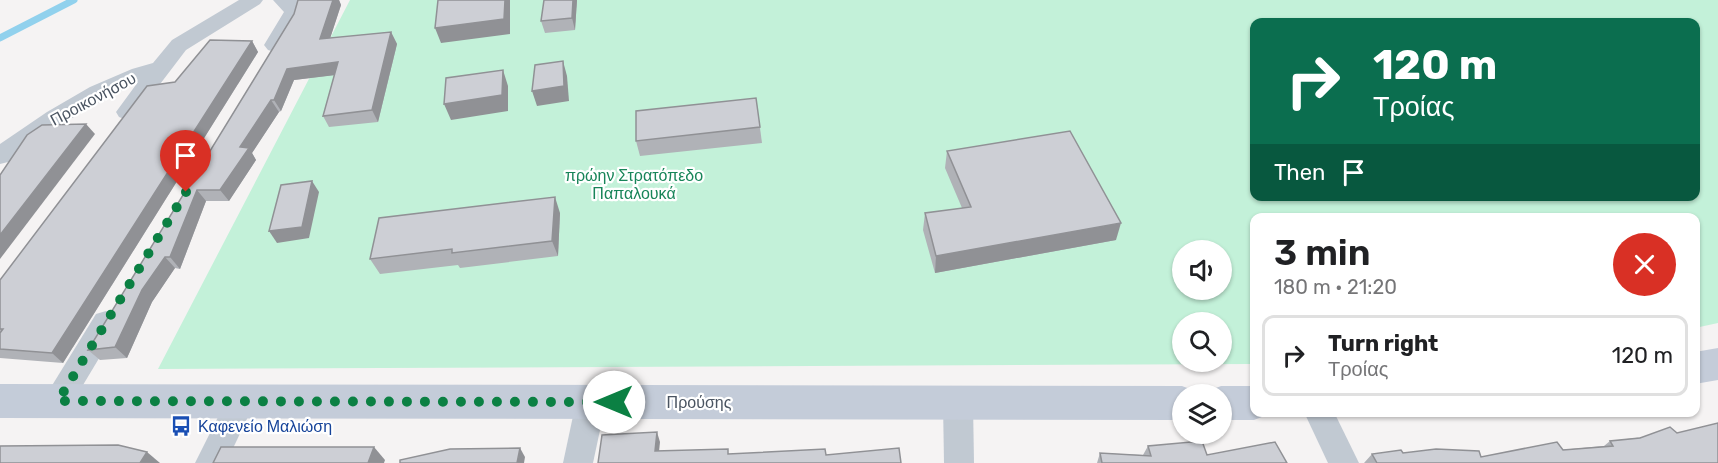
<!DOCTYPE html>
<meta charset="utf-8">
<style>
:root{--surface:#fff;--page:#f6f6f6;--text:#202124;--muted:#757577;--line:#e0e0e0}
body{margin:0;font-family:Rubik,sans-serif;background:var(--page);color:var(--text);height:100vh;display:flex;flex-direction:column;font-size:22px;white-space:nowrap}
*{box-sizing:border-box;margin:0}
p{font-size:20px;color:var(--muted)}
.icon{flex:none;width:33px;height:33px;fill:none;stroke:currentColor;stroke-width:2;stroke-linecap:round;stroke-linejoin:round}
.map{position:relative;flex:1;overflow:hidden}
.details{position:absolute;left:1250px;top:213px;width:450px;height:204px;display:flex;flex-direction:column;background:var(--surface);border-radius:12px;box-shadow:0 2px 4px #0004}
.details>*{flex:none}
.guide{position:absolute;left:1250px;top:18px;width:450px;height:183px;border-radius:12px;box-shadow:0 2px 4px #0004;background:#0b6e4f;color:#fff;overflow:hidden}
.tools{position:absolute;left:1172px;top:240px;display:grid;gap:12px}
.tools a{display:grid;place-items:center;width:60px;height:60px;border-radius:50%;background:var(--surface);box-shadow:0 2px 4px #0004;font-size:30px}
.pin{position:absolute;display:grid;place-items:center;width:51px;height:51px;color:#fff;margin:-62px -26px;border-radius:50% 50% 50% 0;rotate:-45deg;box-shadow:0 0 6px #0007}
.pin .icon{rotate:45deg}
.me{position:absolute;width:66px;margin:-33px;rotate:270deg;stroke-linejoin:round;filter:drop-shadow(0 0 4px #0008)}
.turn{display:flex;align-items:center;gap:21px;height:126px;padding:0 24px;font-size:27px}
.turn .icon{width:78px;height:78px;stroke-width:2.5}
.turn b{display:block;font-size:42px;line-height:51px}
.then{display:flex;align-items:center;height:57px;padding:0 24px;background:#0003;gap:12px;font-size:22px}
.round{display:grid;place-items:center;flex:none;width:63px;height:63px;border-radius:32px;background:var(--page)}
.head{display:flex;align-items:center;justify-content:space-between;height:102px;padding:0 24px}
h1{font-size:36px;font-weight:600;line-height:45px}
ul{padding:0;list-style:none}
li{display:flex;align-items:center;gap:18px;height:81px;margin:0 12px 9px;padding:0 12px;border:3px solid var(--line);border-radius:12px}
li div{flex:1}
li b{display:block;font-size:22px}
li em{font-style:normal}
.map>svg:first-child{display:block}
</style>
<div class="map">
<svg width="1718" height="463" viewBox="0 0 1718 463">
<rect width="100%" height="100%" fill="#f5f3f3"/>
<!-- green -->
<path fill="#c3f1d9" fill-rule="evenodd" d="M350 0H1718V323L1695 328V218H1254V364L158 369ZM1254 22H1695V196H1254ZM1182 250H1221V290H1182ZM1182 322H1221V362H1182Z"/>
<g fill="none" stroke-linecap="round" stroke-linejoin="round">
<!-- stream -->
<polyline stroke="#91d1ed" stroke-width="7" points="0,38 74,0"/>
<!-- minor -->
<g fill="#c1c9d2" fill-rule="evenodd">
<polygon points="239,0 263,0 260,4 186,50 135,117 127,120 119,117 116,112 138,82 84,110 8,162 0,164 0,144 47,112 90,87 132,69 153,63 172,40"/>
<polygon points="273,0 297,0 304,12 282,50 275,52 268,50 264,45 284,12"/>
<polygon points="106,311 116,314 120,322 116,330 68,410 58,414 48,410 43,401 48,392 96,314"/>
<polygon points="240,389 250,393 255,402 226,463 195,463 230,393"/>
<polygon points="591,389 601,393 606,402 593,463 563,463 576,402 581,393"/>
<polygon points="958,390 968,394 973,403 974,463 944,463 943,403 948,394"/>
<polygon points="1304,412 1334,412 1359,463 1328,463"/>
</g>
<!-- secondary -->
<g fill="#c4ccd9" fill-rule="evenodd">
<polygon points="1718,348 1718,380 1695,384 1695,352"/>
<polygon points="0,384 1182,386 1195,391 1197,394 1182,394 1182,420 0,418"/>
<polygon points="1221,386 1254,386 1254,412 1269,412 1267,415 1254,420 1221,420 1221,394 1206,394 1208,391"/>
</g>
</g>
<!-- wall -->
<g fill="#b0b2b7">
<polygon points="298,0 339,0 341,5 330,38 391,32 397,44 378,122 329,127 323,116 334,75 294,80 281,111 279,112 252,153 256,160 229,201 206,201 180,269 175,268 152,302 127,358 100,360 88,350 294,14"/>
<polygon points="544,0 577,0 575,30 545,33 541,21"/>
<polygon points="252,41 258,52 63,363 0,358 0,280 175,82"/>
<polygon points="756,98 762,143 640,156 636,141"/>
<polygon points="947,151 1116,240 935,273 923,230 925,213 962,208 945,168"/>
<polygon points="560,213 558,256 460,268 458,265 380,274 370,259"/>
<polygon points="1677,433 1718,463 1364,463 1372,454 1403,453 1481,457 1604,446 1610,441"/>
<polygon points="1148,446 1207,455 1287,463 1097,463 1100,453 1143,455"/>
</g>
<!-- shaded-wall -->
<g fill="#909195">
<polygon points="333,0 339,0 341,5 326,51 320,39"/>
<polygon points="505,0 510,0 510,34 441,43 435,28"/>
<polygon points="573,0 577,0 575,30 572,18"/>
<polygon points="391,32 397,44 378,122 372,110"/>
<polygon points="252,41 258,52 63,363 52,353"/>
<polygon points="563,61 567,76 569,101 537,106 532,91"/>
<polygon points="338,62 344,74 294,80 281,111 274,100 287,69"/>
<polygon points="503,70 508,86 508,111 451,120 444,104"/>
<polygon points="271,100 279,112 252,153 256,160 229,201 220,190 240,147"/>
<polygon points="86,124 95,134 0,259 0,235"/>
<polygon points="312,181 319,192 309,238 277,243 269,231"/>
<polygon points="197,190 206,201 180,269 170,257"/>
<polygon points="555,197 560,213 558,256 552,241"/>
<polygon points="1121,223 1116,240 935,273 936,256"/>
<polygon points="165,257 175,268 152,302 127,358 115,347 142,290"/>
<polygon points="657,432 660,442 658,461 655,451"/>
<polygon points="374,447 385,460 384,463 368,463"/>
<polygon points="520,448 525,457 524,463 517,463"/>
<polygon points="147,452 160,463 140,463"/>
</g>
<!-- building -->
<g fill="#cdcfd5" stroke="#909195" stroke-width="1.5">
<polygon points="298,0 333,0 320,39 391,32 372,110 323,116 338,62 287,69 274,100 271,100 240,147 249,148 220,190 197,190 170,257 165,257 142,290 115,347 88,350 294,14"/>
<polygon points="438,0 505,0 504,19 435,28"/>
<polygon points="544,0 573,0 572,18 541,21"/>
<polygon points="210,40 252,41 52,353 0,349 0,333 3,329 0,329 0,280 147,86 175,82"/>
<polygon points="563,61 564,86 532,91 535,65"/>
<polygon points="503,70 502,95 444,104 446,78"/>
<polygon points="756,98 760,127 636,141 636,111"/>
<polygon points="86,124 0,235 0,175 27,135 42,125"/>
<polygon points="1070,131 1121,223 936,256 925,213 971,207 947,151"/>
<polygon points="312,181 302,227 269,231 281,185"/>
<polygon points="555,197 552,241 452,253 452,249 370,259 379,218"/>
<polygon points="1718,423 1718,463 1377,463 1372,454 1401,450 1403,453 1436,449 1479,451 1481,457 1557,442 1563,450 1613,446 1610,441 1640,438 1670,427 1677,433"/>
<polygon points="657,432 655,451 728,449 728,454 825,449 826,455 899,448 901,463 598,463 602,435"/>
<polygon points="1202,441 1207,455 1275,442 1287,463 1102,463 1100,453 1151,456 1148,446"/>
<polygon points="118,445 147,452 140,463 0,463 0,446"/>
<polygon points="221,447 374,447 368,463 213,463"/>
<polygon points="520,448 517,463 400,463 400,460 450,449"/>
</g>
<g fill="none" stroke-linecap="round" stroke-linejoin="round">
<!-- route -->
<polyline stroke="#0b8043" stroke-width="10" stroke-dasharray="0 18" points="186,192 58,401 614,402"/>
</g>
<!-- icons -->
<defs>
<g id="bus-bare" transform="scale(1.62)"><path d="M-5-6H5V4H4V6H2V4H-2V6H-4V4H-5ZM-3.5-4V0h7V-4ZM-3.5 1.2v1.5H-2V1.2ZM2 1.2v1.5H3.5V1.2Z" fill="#1a4fb4" stroke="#fff" stroke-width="2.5" paint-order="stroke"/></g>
</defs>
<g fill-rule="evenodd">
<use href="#bus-bare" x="181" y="426"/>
</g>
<g text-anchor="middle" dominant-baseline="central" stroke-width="4.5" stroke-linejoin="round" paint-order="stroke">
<!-- street labels -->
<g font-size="16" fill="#4a5461" stroke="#fff">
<text transform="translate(93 99) rotate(-28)">Προικονήσου</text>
<text x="699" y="402">Προύσης</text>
</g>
<!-- park labels -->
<g font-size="16" fill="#188559" stroke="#fff">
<text x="634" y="175">πρώην Στρατόπεδο<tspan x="634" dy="18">Παπαλουκά</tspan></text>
</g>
<!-- transit labels -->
<g font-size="16" fill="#164399" stroke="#fff" text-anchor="start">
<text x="198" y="426">Καφενείο Μαλιώση</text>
</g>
</g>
</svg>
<div class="tools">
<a><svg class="icon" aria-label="sound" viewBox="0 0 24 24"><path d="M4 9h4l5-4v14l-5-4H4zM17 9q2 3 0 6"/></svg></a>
<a><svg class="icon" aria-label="search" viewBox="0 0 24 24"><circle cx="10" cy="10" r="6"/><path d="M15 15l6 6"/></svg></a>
<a><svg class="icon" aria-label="layers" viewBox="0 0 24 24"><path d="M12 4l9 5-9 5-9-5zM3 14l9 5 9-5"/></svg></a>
</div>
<div class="pin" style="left:186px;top:192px;background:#d93025"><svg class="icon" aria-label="arrive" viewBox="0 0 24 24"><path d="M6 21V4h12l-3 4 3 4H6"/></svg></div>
<svg class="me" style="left:614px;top:402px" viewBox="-20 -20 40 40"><circle r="19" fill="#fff"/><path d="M0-13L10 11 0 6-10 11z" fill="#0b8043"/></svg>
<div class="guide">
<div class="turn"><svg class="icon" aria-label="right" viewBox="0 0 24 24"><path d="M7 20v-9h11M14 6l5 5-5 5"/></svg><div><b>120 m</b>Τροίας</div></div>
<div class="then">Then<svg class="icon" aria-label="arrive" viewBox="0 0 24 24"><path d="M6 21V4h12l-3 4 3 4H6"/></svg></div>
</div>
<section class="details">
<div class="head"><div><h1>3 min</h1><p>180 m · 21:20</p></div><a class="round" style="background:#d93025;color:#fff"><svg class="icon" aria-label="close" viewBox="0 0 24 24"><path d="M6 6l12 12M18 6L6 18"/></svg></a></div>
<ul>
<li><svg class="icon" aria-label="right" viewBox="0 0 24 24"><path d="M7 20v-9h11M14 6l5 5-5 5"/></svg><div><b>Turn right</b><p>Τροίας</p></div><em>120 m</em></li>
</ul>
</section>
</div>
